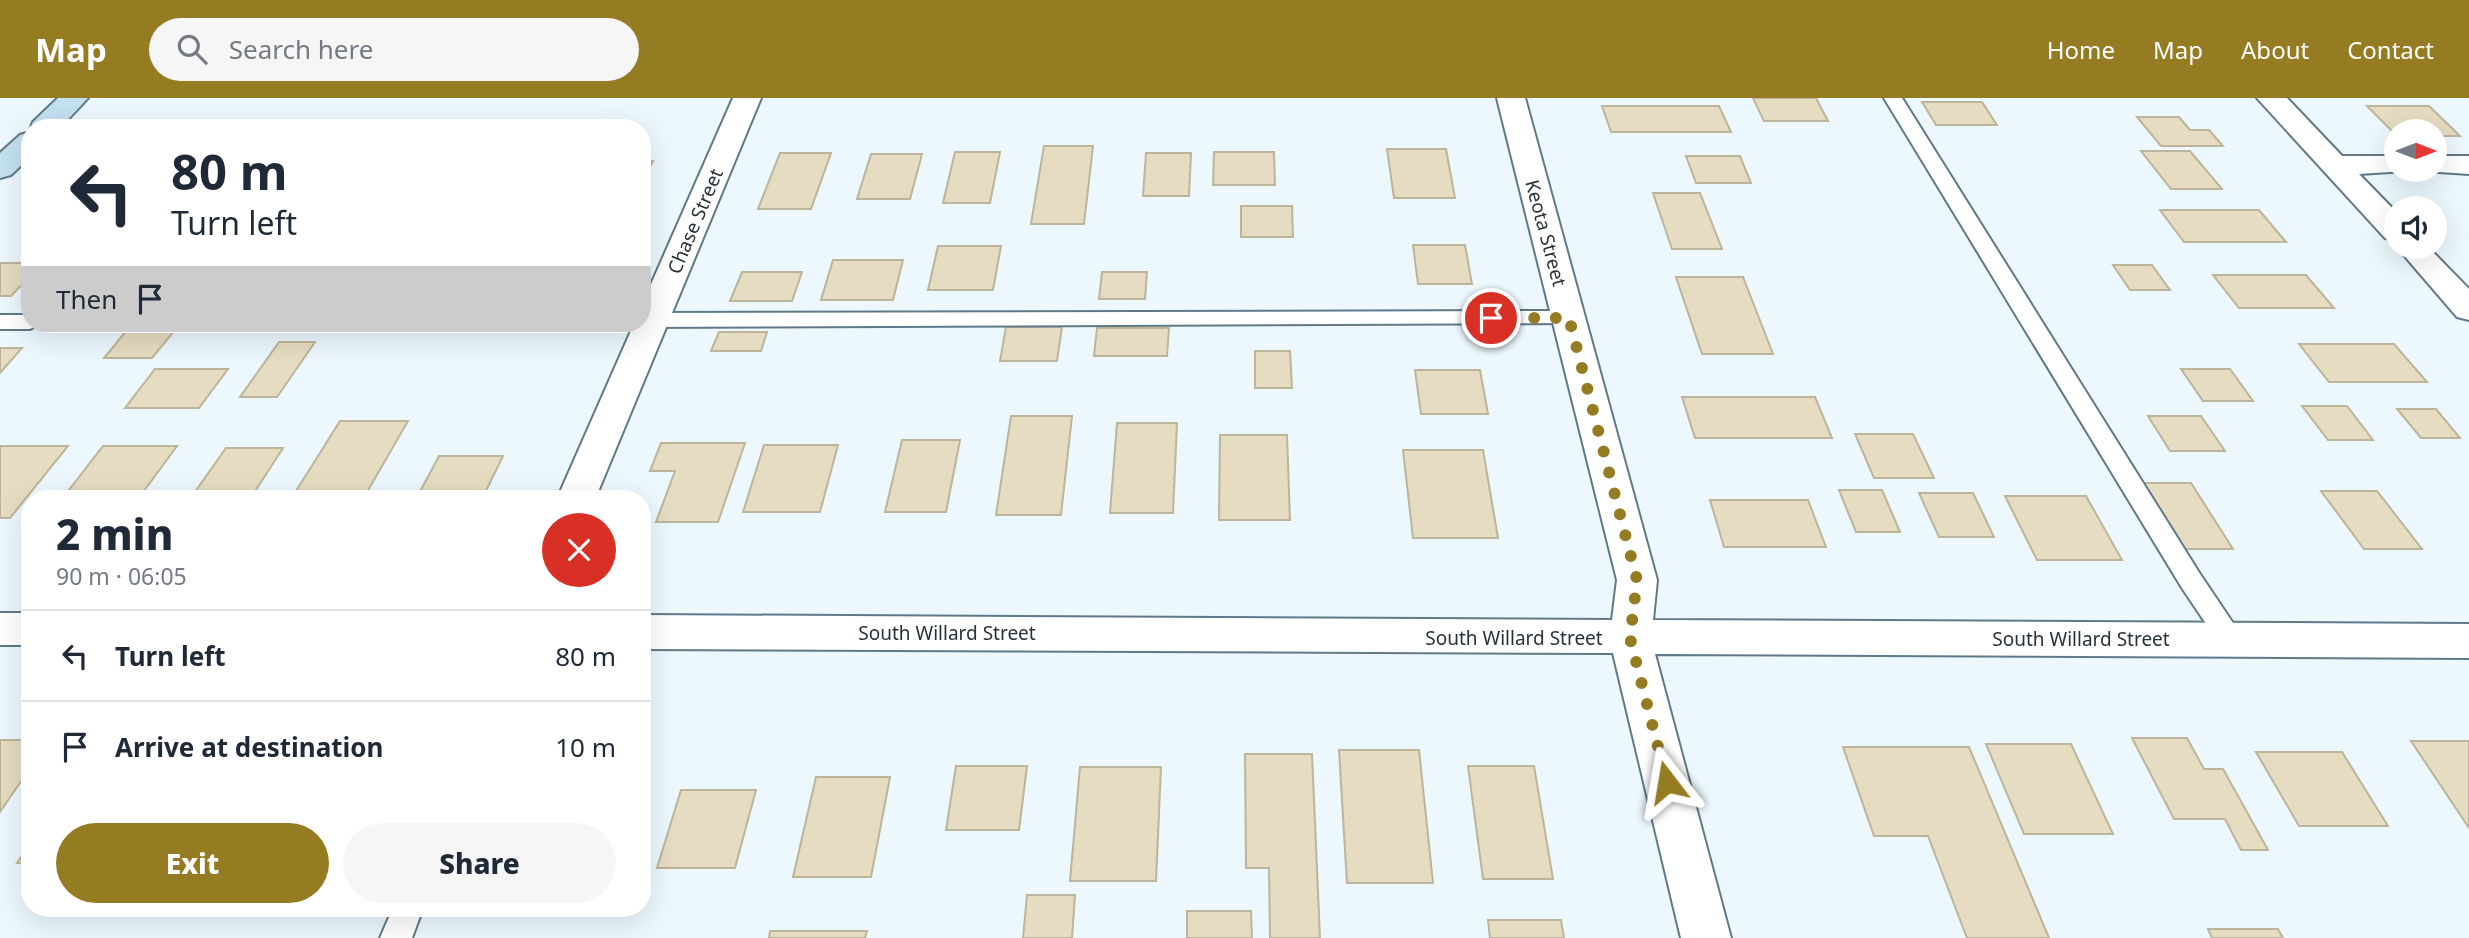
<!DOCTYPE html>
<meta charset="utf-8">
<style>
:root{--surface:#fff;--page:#f6f6f7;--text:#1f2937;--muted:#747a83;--line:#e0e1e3;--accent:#957b22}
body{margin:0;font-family:"Noto Sans",sans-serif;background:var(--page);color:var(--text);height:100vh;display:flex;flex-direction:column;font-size:26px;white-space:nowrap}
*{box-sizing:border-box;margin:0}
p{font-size:23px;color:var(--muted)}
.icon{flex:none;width:38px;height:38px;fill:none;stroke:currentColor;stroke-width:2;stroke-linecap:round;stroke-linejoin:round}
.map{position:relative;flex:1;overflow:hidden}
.drawer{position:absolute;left:21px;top:392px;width:630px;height:427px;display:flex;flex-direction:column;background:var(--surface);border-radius:28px;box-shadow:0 7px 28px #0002}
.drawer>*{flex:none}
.banner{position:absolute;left:21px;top:21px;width:630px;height:214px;border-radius:28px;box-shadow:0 7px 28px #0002;background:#fff;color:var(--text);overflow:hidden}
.needle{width:46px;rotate:90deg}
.fabs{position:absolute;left:2384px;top:21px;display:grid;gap:14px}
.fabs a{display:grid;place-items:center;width:63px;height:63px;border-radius:50%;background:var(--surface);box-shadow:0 7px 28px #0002;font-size:35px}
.pin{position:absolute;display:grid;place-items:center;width:60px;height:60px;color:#fff;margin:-30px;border:4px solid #fff;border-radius:50%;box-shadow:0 2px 7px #0007}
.me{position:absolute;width:77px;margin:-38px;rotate:346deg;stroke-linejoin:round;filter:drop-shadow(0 0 5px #0008)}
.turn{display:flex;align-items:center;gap:24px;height:147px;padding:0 35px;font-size:32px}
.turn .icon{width:91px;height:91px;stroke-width:2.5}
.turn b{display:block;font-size:49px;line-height:60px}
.then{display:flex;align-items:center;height:66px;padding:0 35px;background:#0003;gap:14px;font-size:26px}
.round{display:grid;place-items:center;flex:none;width:74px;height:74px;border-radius:37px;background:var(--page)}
.headline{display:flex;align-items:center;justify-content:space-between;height:119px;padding:0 35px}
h1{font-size:42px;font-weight:800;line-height:52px}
.primary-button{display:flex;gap:14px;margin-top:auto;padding:14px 35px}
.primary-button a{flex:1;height:80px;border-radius:42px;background:var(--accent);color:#fff;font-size:28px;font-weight:800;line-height:80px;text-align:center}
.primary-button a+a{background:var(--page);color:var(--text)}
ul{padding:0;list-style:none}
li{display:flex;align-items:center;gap:21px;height:91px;padding:0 35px;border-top:2px solid var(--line)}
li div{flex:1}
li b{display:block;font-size:26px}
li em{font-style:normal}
header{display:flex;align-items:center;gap:42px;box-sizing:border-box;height:98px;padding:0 35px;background:var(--accent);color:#fff}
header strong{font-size:33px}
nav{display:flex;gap:38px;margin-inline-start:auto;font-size:24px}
.search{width:490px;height:63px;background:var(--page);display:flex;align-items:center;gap:18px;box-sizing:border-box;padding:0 24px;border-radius:38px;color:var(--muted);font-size:26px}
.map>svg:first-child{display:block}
</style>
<header>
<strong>Map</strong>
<div class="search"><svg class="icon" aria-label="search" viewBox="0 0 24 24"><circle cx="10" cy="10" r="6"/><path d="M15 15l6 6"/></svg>Search here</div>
<nav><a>Home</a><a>Map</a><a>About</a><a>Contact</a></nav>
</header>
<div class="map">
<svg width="2469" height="840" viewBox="0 0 2469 840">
<rect width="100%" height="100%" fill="#ecf7fe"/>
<!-- building -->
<g fill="#e5dcc1" stroke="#bdb59a" stroke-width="2">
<polygon points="1753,0 1816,0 1828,23 1764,23"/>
<polygon points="1922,4 1982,4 1997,27 1936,27"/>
<polygon points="1602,8 1719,8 1731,34 1611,34"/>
<polygon points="2367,8 2429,8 2460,38 2434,38 2434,33 2396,33 2396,37"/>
<polygon points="2137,19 2179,19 2190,32 2209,32 2223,48 2161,48"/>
<polygon points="1044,48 1093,48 1084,126 1031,126"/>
<polygon points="1387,51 1446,51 1455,100 1394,100"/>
<polygon points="2141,53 2190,53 2222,91 2171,91"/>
<polygon points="955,54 1000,54 990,105 943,105"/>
<polygon points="1214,54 1274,54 1275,87 1213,87"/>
<polygon points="780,55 831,55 811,111 758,111"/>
<polygon points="1146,55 1191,55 1189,98 1143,98"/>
<polygon points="871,56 922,56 910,101 857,101"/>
<polygon points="1686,58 1740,58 1751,85 1696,85"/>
<polygon points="642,63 653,63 642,85"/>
<polygon points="1653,95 1700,95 1722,151 1672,151"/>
<polygon points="1241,108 1292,108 1293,139 1241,139"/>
<polygon points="2160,112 2259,112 2286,144 2184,144"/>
<polygon points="1413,147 1465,147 1472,186 1418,186"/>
<polygon points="938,148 1001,148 993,192 928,192"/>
<polygon points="833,162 903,162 893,202 821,202"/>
<polygon points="0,165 30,165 30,178 11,198 0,198"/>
<polygon points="2113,167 2152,167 2170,192 2130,192"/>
<polygon points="742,174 802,174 792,203 730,203"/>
<polygon points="1102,174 1147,174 1145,201 1099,201"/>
<polygon points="2213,177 2306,177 2334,210 2239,210"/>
<polygon points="1676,179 1743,179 1773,256 1702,256"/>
<polygon points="1006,229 1062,229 1057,263 1000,263"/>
<polygon points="1097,230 1169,230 1167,258 1094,258"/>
<polygon points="127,232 175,232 152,260 104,260"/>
<polygon points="719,234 767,234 761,253 711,253"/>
<polygon points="279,244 315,244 277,299 240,299"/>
<polygon points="2299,246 2394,246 2427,284 2329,284"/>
<polygon points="0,250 22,250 0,275"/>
<polygon points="1255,253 1290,253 1292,290 1255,290"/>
<polygon points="155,271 228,271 199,310 125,310"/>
<polygon points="2181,271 2230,271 2253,303 2203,303"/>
<polygon points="1415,272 1480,272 1488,316 1421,316"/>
<polygon points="1682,299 1815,299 1832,340 1695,340"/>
<polygon points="2302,308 2347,308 2373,342 2328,342"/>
<polygon points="2397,311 2436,311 2460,340 2421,340"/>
<polygon points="1011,318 1072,318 1061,417 996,417"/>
<polygon points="2148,318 2201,318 2225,353 2170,353"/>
<polygon points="340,323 408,323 363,401 291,401"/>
<polygon points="1117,325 1177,325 1173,415 1110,415"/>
<polygon points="1855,336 1913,336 1934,380 1874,380"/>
<polygon points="1220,337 1287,337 1290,422 1219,422"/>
<polygon points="902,342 960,342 946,414 885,414"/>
<polygon points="661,345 745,345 718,424 656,424 675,373 650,373"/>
<polygon points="764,347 838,347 820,414 743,414"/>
<polygon points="0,348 68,348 10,420 0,420"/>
<polygon points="103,348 177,348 138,401 62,401"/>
<polygon points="226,350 283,350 250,401 190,401"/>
<polygon points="1403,352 1483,352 1498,440 1413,440"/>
<polygon points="439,358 503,358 482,401 416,401"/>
<polygon points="2139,385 2191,385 2233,451 2178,451"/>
<polygon points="1839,392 1882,392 1900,434 1856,434"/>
<polygon points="2321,393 2377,393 2422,451 2364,451"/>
<polygon points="1919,395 1973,395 1994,439 1939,439"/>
<polygon points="2005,398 2086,398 2122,462 2037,462"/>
<polygon points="1710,402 1808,402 1826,449 1724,449"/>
<polygon points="2132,640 2187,640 2204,671 2223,671 2268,752 2241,752 2225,721 2174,721"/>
<polygon points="0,642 30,642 30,670 0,714"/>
<polygon points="2411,643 2469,643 2469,730"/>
<polygon points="1986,646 2071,646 2113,736 2024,736"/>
<polygon points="1843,649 1969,649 2049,840 1967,840 1928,738 1874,738"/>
<polygon points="1339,652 1419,652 1433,785 1347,785"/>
<polygon points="2256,654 2342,654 2388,728 2299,728"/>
<polygon points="1245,656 1312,656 1320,840 1270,840 1269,770 1246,770"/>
<polygon points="956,668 1027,668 1019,732 946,732"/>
<polygon points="1468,668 1534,668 1553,781 1483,781"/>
<polygon points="1080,669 1161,669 1156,783 1070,783"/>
<polygon points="816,679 890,679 871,779 793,779"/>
<polygon points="681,692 756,692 735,770 657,770"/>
<polygon points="30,746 30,765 17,765"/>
<polygon points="1027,797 1075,797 1072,840 1023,840"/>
<polygon points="1187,813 1251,813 1252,840 1187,840"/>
<polygon points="1488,822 1561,822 1564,840 1490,840"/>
<polygon points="2208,831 2278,831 2283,840 2212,840"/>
<polygon points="770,833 867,833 865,840 769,840"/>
</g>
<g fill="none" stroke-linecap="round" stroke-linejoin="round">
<!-- service casing -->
<g stroke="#607988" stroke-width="4">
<g id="service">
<polygon points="1884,0 1902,0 2200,476 2239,534 2243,541 2239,548 2230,552 2221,548 2182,490"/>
<polygon points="1569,213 1580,220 1577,225 642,229 634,226 642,226 642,215"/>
<polygon points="0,217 30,217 30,226 40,226 30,231 0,231"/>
<polygon points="393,810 423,810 412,840 380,840"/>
</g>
</g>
<!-- minor casing -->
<g stroke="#607988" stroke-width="4">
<g id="minor">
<polygon points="733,0 761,0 595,401 557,401 634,226 642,226 642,207"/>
<polygon points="1497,0 1525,0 1657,482 1653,522 2469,526 2469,560 1655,556 1731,840 1681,840 1613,555 642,551 642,517 1612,522 1617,482"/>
<polygon points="2257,0 2287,0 2342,58 2396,58 2396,72 2406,73 2359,76 2396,114 2396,142 2385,140"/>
<polygon points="2434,58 2469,58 2469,76 2424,73 2434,72"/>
<polygon points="2396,148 2428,149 2469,191 2469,222 2457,219"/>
<rect x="0" y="515" width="30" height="32"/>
</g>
</g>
<!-- secondary casing -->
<g stroke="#607988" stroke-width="4">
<g id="secondary">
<polygon points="58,0 88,0 60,30 30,32 33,24"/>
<polygon points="30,34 30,59 11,77 0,80 0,55 20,37"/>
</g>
</g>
<!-- service -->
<use href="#service" fill="#fff" fill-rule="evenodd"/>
<!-- minor -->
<use href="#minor" fill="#fff" fill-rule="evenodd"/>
<!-- secondary -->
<use href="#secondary" fill="#c4e1ef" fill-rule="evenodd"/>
</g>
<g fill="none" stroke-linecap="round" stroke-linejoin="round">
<!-- route -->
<polyline stroke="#957b22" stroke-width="12" stroke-dasharray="0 21.6" points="1491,220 1569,220 1637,482 1630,540 1667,684"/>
</g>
<g text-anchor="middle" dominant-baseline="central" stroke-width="5" stroke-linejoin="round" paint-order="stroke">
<!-- street labels -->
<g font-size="19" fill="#273238" stroke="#fff">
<text transform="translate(695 123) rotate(-67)">Chase Street</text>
<text transform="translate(1546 135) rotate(75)">Keota Street</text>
<text x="947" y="535">South Willard Street</text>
<text x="1514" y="540">South Willard Street</text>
<text x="2081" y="541">South Willard Street</text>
</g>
</g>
</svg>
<div class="fabs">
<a><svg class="needle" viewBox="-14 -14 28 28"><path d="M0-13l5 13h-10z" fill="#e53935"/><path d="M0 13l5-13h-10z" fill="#747a83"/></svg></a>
<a><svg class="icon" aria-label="sound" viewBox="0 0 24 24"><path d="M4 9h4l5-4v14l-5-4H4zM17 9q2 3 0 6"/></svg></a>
</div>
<div class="pin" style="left:1491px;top:220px;background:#d93025"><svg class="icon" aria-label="arrive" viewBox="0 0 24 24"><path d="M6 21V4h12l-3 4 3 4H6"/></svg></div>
<svg class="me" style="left:1667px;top:684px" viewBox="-20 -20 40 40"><path d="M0-17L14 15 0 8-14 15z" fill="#957b22" stroke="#fff" stroke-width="4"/></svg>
<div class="banner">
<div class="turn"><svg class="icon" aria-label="left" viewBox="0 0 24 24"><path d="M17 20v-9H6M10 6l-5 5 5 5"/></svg><div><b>80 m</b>Turn left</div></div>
<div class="then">Then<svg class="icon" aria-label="arrive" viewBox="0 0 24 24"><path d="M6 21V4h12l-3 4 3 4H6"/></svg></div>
</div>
<section class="drawer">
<div class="headline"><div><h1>2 min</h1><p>90 m · 06:05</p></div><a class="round" style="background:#d93025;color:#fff"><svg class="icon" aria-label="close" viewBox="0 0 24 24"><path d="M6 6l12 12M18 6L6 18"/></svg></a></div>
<ul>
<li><svg class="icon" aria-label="left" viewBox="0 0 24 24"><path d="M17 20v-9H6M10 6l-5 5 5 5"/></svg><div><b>Turn left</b></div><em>80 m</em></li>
<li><svg class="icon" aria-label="arrive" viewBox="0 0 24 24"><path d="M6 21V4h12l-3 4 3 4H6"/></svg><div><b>Arrive at destination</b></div><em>10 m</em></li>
</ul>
<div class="primary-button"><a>Exit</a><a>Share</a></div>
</section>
</div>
